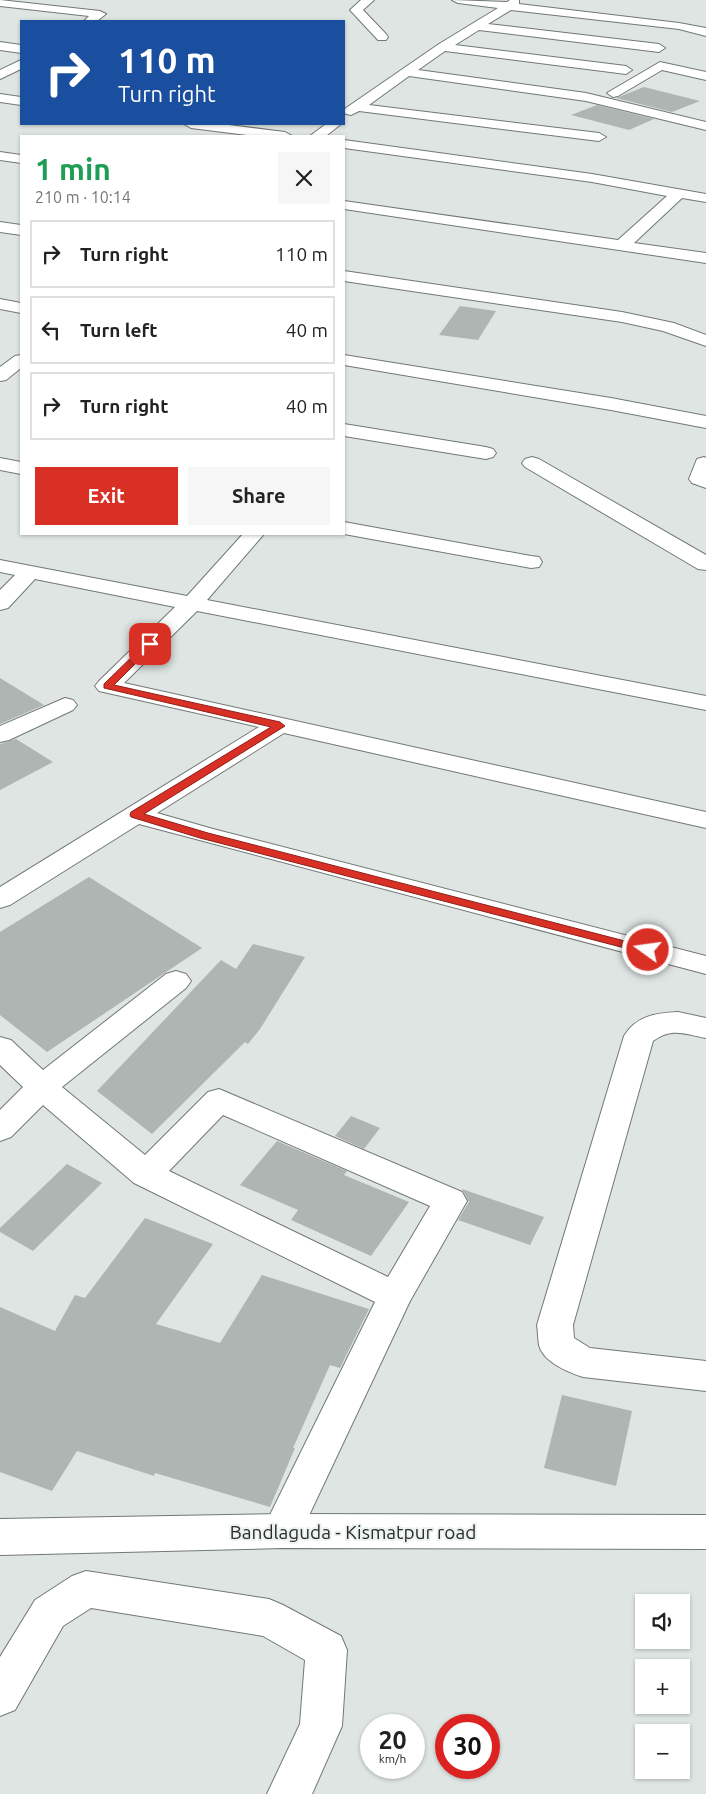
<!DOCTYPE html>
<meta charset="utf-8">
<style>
:root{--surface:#fff;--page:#f6f6f6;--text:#222;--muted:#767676;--line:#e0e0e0;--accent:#d93025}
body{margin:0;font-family:Ubuntu,sans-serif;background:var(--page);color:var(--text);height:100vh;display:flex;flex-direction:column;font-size:19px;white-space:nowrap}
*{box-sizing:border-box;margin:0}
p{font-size:16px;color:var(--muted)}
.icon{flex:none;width:28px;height:28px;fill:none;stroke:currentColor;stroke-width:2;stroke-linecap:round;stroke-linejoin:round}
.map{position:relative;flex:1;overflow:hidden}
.drawer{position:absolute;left:20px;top:135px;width:325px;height:400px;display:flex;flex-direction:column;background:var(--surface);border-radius:0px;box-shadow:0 1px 4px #0004}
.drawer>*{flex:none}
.hud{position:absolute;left:20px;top:20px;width:325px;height:105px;border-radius:0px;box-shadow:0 1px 4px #0004;background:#1a4fa0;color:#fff;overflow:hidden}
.buttons{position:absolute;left:635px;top:1594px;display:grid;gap:10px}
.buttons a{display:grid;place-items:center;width:55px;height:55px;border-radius:0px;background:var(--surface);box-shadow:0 1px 4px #0004;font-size:25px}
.speed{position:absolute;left:360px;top:1714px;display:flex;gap:10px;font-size:25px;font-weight:700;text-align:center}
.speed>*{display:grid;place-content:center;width:65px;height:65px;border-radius:50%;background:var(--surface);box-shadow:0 1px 4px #0004;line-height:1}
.speed small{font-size:12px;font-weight:400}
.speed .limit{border:8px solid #d22;background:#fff;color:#111}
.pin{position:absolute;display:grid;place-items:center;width:42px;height:42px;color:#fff;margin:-21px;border-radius:10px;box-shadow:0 2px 8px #0006}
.me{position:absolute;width:55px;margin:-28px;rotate:284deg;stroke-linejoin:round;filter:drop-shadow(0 0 4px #0008)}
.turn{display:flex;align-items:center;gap:18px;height:105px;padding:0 15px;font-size:22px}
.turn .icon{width:65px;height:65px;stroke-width:2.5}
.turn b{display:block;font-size:35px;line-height:42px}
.round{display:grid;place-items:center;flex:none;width:52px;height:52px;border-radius:0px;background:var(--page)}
.head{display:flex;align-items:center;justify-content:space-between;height:85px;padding:0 15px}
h1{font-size:30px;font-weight:700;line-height:38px;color:#1e9e55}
.button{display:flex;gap:10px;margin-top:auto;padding:10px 15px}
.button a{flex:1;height:58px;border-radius:0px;background:var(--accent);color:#fff;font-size:20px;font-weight:700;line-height:58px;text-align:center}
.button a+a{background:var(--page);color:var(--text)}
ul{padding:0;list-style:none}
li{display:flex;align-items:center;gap:15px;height:68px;margin:0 10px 8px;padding:0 5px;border:2px solid var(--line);border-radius:0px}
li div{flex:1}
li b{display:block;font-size:19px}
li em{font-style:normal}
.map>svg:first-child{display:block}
</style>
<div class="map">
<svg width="706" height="1794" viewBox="0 0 706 1794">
<rect width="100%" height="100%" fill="#dee5e3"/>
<!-- building -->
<g fill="#aeb5b3">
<polygon points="644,87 700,101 672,112 616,98"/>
<polygon points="597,105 654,119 629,130 571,115"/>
<polygon points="460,306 496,311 478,340 439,335"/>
<polygon points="0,678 44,705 0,724"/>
<polygon points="16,739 53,762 0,790 0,744"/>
<polygon points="89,877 202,948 47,1052 0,1015 0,932"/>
<polygon points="253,944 305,957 260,1029 248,1044 245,1042 152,1134 97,1091 221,960 236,969"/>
<polygon points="351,1116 380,1128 364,1149 335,1136"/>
<polygon points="277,1141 347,1171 344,1175 409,1202 371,1256 291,1220 298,1210 240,1185"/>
<polygon points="67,1164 102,1183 33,1251 0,1232 0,1228"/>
<polygon points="462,1189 544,1217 530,1245 458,1220 469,1202"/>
<polygon points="145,1218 213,1244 156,1324 220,1343 262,1275 369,1309 340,1368 330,1365 293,1448 295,1448 270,1507 155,1473 154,1476 77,1451 52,1491 0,1472 0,1307 55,1331 75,1295 85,1298"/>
<polygon points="562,1395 632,1411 616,1486 544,1468"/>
</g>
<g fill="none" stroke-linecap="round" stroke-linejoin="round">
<!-- street casing -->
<g stroke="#717876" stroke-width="2">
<g id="street">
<polygon points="0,0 100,11 106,14 97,21 84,21 89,16 0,6"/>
<polygon points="361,0 374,0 363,10 386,34 388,37 386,40 378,40 350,10"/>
<polygon points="452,0 507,2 510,0 519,0 519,4 679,23 706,28 706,36 679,29 511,10 488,24 659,44 665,48 659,52 479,30 455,45 626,66 632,70 626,74 445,51 418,70 586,93 706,122 706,130 586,101 409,76 369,105 599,133 606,137 599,141 359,111 351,115 346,114 344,111 346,108 439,44 498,8 458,3"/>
<polygon points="0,42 21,45 21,53 0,50"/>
<polygon points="21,60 21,69 0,79 0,70"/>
<polygon points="660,62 706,72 706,80 662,70 618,96 613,97 607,93"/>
<polygon points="0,94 21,97 21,105 0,102"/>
<polygon points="184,124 221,124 285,132 292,136 255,136 191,128"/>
<polygon points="326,124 341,124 326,136 310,136"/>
<polygon points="344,140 592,174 706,194 706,202 682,198 634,243 706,253 706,263 344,209 344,201 618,240 667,196 592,182 344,148"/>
<polygon points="0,152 21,155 21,163 0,160"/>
<polygon points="0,222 21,225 21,235 0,232"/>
<polygon points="344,271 622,312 674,323 706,335 706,346 663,331 622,322 344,281"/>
<polygon points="0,299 21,303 21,313 0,309"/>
<polygon points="21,355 21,368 6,380 0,381 0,367 15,356"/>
<polygon points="344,355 611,398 706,416 706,428 611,410 344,365"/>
<polygon points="344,424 486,447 493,449 496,453 493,457 486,459 344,436"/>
<polygon points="532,457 539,459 706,555 706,570 698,569 525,467 522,463 525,459"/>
<polygon points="704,457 706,458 706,488 692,483 689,479 697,459"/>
<polygon points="0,458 21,462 21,474 0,470"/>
<polygon points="344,522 531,556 539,557 542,562 539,567 531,568 344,534 342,534 344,534"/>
<polygon points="243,534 264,534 207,600 706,696 706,710 197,611 124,683 706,812 706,828 284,733 157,813 213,829 706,956 706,974 139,824 10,905 0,908 0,887 259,727 99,691 95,686 99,681 175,607 35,579 8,608 0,610 0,590 15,575 0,572 0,560 187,596"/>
<polygon points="65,698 73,700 77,705 73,710 9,740 0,742 0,726"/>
<path d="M176 971 186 974 191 981 186 988 62 1087 145 1155 208 1092 219 1089 462 1192 467 1201 410 1301 296 1543 282 1548 268 1543 262 1531 375 1302 134 1183 43 1105 11 1137 0 1141V1110L23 1087 0 1065V1037L11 1040 43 1070 166 974ZM223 1115 430 1206 388 1277 169 1171Z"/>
<path d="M678 1012 706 1018V1038C684 1034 672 1027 653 1041L573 1325 574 1338 590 1348 706 1361V1391L583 1377C568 1372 543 1362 539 1345 538 1339 538 1331 537 1325L624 1036C636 1016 656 1013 678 1012Z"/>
<polygon points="86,1571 269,1599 283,1605 341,1636 347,1650 342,1726 312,1794 267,1794 300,1724 305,1660 263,1636 91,1608 63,1626 15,1710 0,1716 0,1657 35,1600 72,1576"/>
</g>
</g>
<!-- secondary casing -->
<g stroke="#717876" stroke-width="2">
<polygon id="secondary" points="282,1514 706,1515 706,1549 282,1548 0,1555 0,1519"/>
</g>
<!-- street -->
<use href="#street" fill="#fff" fill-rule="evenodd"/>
<!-- secondary -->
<use href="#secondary" fill="#fff" fill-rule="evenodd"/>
</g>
<!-- route -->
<polygon fill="#d93025" stroke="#8d1f18" points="150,641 153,642 153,646 114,685 280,722 285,726 144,814 208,833 648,947 654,950 648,954 200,838 131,817 130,815 131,812 271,727 104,688 104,684 147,642"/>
<g text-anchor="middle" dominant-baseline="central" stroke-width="4" stroke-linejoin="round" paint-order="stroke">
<!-- near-street labels -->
<g font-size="19" fill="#2a2d2c" stroke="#ebf2f0">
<text x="353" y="1532">Bandlaguda - Kismatpur road</text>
</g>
</g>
</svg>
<div class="buttons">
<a><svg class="icon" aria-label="sound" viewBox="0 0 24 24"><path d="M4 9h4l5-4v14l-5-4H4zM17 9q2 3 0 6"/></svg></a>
<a>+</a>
<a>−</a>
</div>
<div class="speed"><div>20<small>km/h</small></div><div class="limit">30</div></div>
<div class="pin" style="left:150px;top:644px;background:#d93025"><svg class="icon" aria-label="arrive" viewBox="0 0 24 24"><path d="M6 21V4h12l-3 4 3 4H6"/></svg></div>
<svg class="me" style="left:648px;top:950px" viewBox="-20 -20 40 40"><circle r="17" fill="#d93025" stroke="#fff" stroke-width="3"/><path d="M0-11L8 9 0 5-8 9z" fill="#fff"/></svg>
<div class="hud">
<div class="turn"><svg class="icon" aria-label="right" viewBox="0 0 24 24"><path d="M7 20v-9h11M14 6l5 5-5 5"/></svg><div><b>110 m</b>Turn right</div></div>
</div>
<section class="drawer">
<div class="head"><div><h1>1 min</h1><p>210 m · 10:14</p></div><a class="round"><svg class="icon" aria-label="close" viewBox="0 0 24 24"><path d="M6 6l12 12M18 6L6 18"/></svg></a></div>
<ul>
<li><svg class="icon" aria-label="right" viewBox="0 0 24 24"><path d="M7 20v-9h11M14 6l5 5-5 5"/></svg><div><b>Turn right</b></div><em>110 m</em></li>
<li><svg class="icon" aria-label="left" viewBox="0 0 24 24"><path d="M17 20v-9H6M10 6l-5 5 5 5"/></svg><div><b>Turn left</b></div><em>40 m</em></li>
<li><svg class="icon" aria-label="right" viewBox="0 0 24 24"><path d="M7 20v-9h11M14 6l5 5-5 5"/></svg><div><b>Turn right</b></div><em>40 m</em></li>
</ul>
<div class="button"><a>Exit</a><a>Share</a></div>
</section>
</div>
